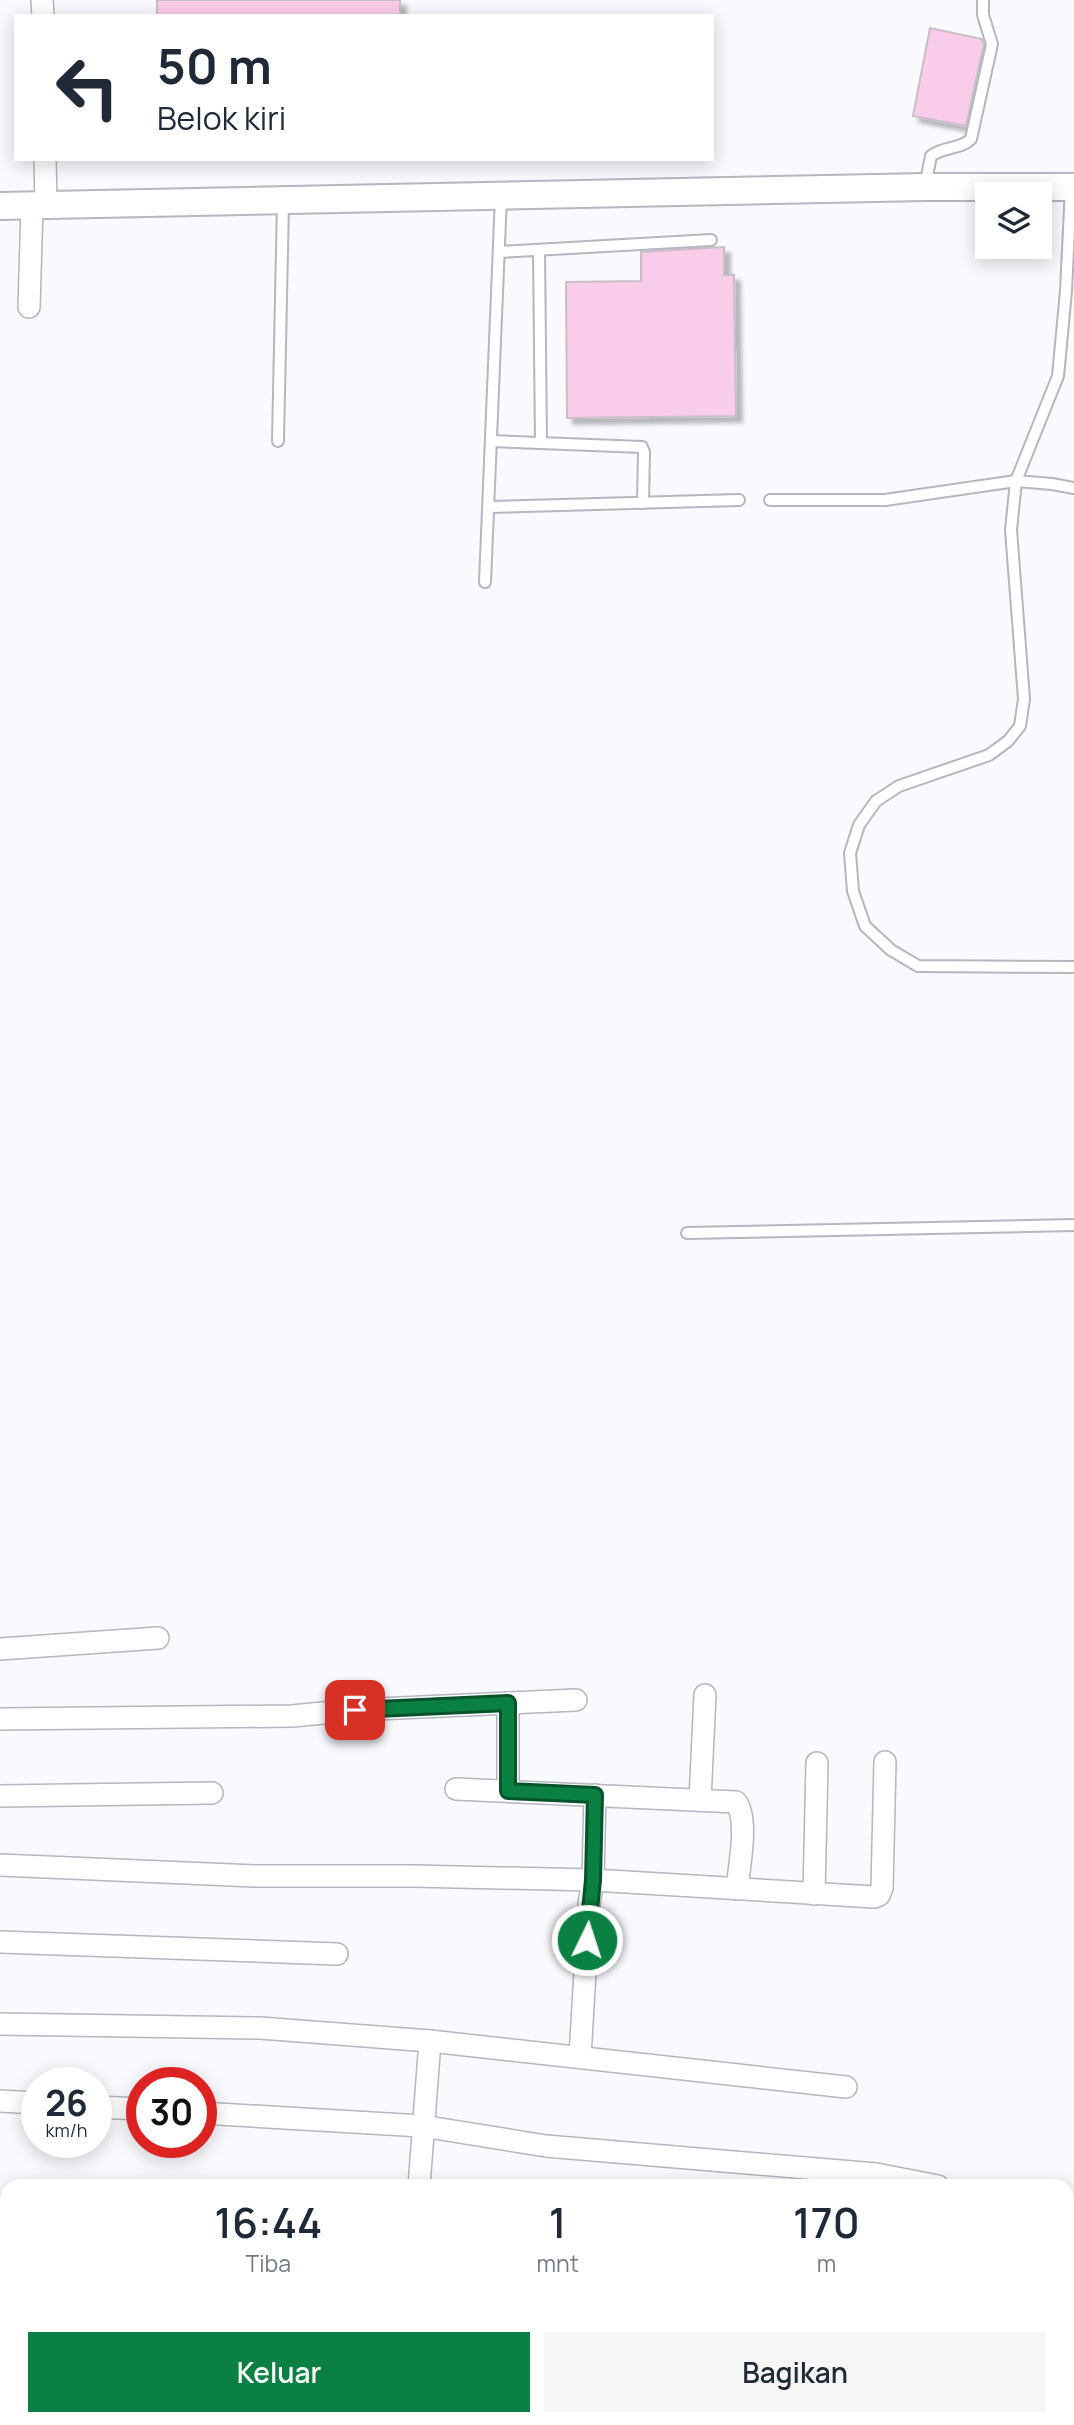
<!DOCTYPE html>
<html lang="id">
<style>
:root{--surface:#fff;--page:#f6f6f7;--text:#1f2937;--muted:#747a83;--accent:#0b8043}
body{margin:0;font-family:Manrope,sans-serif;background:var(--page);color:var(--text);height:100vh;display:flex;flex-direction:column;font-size:26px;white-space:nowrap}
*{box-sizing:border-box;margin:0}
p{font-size:23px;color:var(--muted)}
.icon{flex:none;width:38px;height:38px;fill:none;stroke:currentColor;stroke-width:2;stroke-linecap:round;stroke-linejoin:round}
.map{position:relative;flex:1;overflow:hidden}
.side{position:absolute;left:0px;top:2179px;width:1074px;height:247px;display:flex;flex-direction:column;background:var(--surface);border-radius:21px 21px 0 0;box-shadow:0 4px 18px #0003}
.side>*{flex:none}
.hud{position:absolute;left:14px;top:14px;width:700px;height:147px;border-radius:0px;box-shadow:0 4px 18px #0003;background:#fff;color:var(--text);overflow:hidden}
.buttons{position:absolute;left:975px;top:182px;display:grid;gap:14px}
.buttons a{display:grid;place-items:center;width:77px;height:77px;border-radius:0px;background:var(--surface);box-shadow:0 4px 18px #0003;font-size:35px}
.speed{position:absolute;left:21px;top:2067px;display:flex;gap:14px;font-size:35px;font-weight:700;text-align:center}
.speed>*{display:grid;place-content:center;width:91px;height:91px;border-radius:50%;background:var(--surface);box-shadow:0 4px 18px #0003;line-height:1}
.speed small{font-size:18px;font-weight:400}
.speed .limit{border:10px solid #d22;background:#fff;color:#111}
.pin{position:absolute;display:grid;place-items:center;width:60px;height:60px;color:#fff;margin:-30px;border-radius:14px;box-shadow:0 4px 10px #0006}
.me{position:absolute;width:77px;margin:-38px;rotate:4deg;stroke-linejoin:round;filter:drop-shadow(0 0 5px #0008)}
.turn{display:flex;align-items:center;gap:24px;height:147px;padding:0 28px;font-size:32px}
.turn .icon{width:91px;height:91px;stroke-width:2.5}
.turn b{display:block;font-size:49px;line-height:60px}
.eta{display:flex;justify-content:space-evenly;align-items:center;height:119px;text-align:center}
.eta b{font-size:42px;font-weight:600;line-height:49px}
.primary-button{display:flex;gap:14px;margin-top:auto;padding:14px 28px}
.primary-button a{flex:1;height:80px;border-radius:0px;background:var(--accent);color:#fff;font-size:28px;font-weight:600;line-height:80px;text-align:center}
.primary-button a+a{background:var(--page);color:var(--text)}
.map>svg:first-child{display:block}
</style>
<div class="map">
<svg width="1074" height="2425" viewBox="0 0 1074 2425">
<defs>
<filter id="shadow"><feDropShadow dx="6" dy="6" stdDeviation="2" flood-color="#0004"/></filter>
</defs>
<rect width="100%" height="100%" fill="#f9f9fe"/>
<!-- building -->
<g fill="#f9ccea" stroke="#c9bec5" stroke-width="2" filter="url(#shadow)">
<rect x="157" y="0" width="243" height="16"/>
<polygon points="930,28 982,39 984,44 966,126 913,116"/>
<polygon points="724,247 724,275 734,275 736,416 567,418 566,282 641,281 641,252"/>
</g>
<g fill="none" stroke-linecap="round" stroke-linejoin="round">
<!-- service casing -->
<g stroke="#b4b6c0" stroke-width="14">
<g id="service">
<path d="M925 186 931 156C943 146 960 150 971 139L992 44 983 15V0"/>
<polyline points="1071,187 1066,291 1058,376 1016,481 1011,530 1024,699 1020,726 1008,741 989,755 899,786 876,801 859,825 850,853 853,891 865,926 891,950 918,966 1074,967"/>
<polyline points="539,250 541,442"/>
<polyline points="499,252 711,240"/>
<polyline points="278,441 283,202"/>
<polyline points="491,441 642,447 644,452 643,503"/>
<polyline points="770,500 885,500 1016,481 1052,484 1074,488"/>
<polyline points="489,507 739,500"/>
<polyline points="485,582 501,197"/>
<polyline points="687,1233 1074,1225"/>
</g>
</g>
<!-- minor casing -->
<g stroke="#b4b6c0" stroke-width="24">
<g id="minor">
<polyline points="42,0 43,16"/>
<polyline points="45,159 46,206"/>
<polyline points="29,307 32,206"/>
<polyline points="0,1649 158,1638"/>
<polyline points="0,1719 292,1716 355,1710 576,1700"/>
<path d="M456 1789 736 1802C749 1820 739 1866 737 1889"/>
<polyline points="508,1791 508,1703"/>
<polyline points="0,1796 212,1793"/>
<polyline points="700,1800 705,1695"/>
<polyline points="0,1865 255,1876 414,1876 593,1880 595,1795"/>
<polyline points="814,1894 817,1763"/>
<polyline points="0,1942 337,1954"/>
<polyline points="0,2024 260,2028 430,2041"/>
<polyline points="580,2057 589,1904 593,1880 874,1897 879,1895 882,1888 885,1762"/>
<polyline points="0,2101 37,2103"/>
<polyline points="96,2107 142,2109"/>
<polyline points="201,2113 422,2126 546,2146 876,2174 875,2186"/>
<polyline points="876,2174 938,2186"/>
<polyline points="419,2186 430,2041 846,2087"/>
<polyline points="0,2221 7,2222"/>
<polyline points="1068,2370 1074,2371"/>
<polyline points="478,2418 518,2425"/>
<polyline points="852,2425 853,2418"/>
</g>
</g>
<!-- tertiary casing -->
<g stroke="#b4b6c0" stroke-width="30">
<polyline id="tertiary" points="0,206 925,187 1074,187"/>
</g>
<!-- service -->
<use href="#service" stroke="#fff" stroke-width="10"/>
<!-- minor -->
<use href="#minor" stroke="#fff" stroke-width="21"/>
<!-- tertiary -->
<use href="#tertiary" stroke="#fff" stroke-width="26"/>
</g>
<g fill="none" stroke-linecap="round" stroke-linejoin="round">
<!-- route casing -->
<g stroke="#07532c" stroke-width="18">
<polyline id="route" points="355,1710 508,1703 508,1791 595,1795 593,1880 587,1940"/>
</g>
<!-- route -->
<use href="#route" stroke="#0b8043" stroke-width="12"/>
</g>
</svg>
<div class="buttons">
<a><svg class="icon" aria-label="layers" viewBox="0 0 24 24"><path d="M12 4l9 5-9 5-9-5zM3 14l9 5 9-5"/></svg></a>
</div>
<div class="speed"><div>26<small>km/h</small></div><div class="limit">30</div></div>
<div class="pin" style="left:355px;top:1710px;background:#d93025"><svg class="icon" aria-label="arrive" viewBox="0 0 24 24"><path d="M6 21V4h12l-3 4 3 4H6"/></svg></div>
<svg class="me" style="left:587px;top:1940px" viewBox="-20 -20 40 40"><circle r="17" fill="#0b8043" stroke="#fff" stroke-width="3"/><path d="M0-11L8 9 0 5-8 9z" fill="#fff"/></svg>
<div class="hud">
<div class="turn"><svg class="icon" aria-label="left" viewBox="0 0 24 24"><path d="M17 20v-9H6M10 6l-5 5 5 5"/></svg><div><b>50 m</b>Belok kiri</div></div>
</div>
<section class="side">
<div class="eta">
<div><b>16:44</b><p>Tiba</p></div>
<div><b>1</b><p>mnt</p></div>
<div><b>170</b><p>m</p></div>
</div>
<div class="primary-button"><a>Keluar</a><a>Bagikan</a></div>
</section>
</div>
